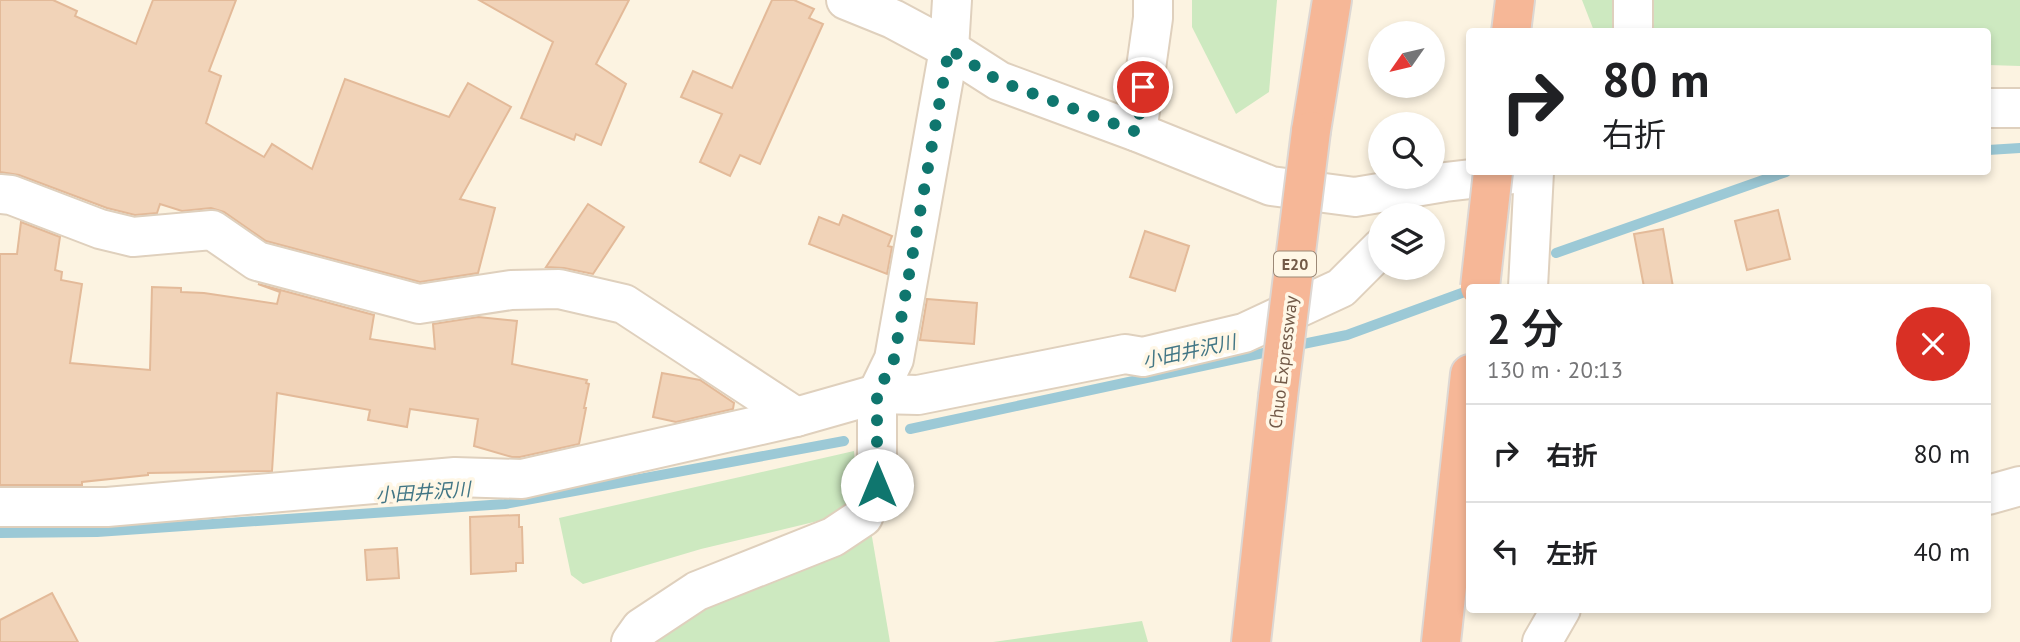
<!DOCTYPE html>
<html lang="ja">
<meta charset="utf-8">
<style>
:root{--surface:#fff;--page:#f2f2f2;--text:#202124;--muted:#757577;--line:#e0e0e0}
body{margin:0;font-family:"PT Sans","Noto Sans JP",sans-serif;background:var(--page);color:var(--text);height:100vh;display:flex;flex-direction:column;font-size:26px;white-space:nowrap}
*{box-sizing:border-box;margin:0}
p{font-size:23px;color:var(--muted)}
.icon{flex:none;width:38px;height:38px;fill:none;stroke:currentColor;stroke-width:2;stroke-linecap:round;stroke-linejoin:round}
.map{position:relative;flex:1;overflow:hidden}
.details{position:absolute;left:1466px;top:284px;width:525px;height:329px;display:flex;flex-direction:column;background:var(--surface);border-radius:7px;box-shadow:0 4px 10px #0003}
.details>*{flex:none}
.banner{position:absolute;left:1466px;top:28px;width:525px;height:147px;border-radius:7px;box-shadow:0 4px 10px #0003;background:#fff;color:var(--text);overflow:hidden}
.needle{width:46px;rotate:236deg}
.fabs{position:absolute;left:1368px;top:21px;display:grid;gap:14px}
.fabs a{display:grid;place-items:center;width:77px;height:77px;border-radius:50%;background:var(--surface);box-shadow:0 4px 10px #0003;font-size:35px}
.pin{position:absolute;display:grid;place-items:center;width:60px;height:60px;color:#fff;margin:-30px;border:4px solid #fff;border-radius:50%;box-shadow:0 2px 7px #0007}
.me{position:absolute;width:77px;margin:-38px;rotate:0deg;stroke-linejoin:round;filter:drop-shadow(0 0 5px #0008)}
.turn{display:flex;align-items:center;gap:24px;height:147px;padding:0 21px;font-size:32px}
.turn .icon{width:91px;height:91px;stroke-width:2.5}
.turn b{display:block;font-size:49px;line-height:60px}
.round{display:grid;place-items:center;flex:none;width:74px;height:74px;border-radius:37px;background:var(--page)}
.overview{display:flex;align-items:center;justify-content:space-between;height:119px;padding:0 21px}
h1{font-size:42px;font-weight:600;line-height:52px}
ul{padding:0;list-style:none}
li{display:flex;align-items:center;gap:21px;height:98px;padding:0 21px;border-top:2px solid var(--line)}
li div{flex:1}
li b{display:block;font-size:26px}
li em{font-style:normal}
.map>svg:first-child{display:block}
</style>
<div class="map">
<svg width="2020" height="642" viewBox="0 0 2020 642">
<rect width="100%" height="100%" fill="#fcf3e1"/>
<!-- green -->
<g fill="#cde9c0">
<polygon points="1192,0 1277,0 1269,92 1236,114 1192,27"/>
<polygon points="1582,0 2020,0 2020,66 1988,65 1988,32 1594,31"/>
<polygon points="854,451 856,483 843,515 701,549 583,584 571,575 559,518"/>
<polygon points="871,531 890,642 641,642 646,634"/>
<polygon points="1142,621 1148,642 993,642"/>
</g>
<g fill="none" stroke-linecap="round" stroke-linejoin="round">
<!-- stream -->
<g stroke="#9cc9d6" stroke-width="10">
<polyline points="1988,150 2020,148"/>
<polyline points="1556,253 1786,172"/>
<polyline points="1293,346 1347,335 1470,290"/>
<polyline points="910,429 1277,350"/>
<polyline points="0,533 97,532 505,504 844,441"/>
</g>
</g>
<!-- building -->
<g fill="#f1d3b8" stroke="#e3ba99" stroke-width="2">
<polygon points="0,0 53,0 77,11 75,16 136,44 153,0 236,0 209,71 221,76 206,123 264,157 272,144 312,169 345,79 449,117 468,83 511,107 460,199 495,208 478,273 420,282 266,241 224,212 211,208 182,211 160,204 157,213 135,215 107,208 19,175 0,172"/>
<polygon points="479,0 629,0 596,64 626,84 601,145 576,134 574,140 521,118 553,42"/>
<polygon points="772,0 794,0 814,9 809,18 823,24 760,164 740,155 730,176 700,162 722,114 681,97 693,71 732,88"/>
<polygon points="588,204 624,227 593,274 564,268 546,267"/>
<polygon points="1778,210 1790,259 1747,270 1735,221"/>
<polygon points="843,215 892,236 888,246 892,247 887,274 809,244 819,217 839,225"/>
<polygon points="21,222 60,237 55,270 62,272 61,280 82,284 70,363 150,370 152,287 181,288 181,292 204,293 277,304 280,292 258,284 374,315 370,339 435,349 433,324 478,317 517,321 512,364 587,380 586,383 589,384 584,408 586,408 579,444 520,457 512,457 474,446 478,419 410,409 407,427 368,420 370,410 277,393 272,471 148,473 148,475 82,482 82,485 0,485 0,254 17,254"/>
<polygon points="1663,229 1673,287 1644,287 1634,234"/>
<polygon points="1145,231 1189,246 1175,291 1130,277"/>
<polygon points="927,299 977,303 974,344 920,340"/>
<polygon points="662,373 700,380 734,403 733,409 676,422 653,417"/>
<polygon points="519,515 519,527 522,527 523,563 516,563 516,571 471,574 470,517"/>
<polygon points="397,548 399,578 367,580 365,550"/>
<polygon points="52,593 78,642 0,642 0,620"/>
</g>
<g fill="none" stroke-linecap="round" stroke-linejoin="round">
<!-- minor casing -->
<g stroke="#dfd0bd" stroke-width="42">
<g id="minor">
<polyline points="846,0 893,19 949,49 999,81 1137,132 1271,186 1355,197 1445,182 1531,172"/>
<polyline points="1633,32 1633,0"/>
<polyline points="1988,108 2020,108"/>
<polyline points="1137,132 1153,18 1153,0"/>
<polyline points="0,194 11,195 100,229 133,237 212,230 257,261 419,304 511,290 559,289 624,304 796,417"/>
<polyline points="1528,287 1534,172"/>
<polyline points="1988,495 2020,486"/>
<polyline points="0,507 107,507 455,477 522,479 796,417 877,394 918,395 1125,354 1143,357 1244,333 1341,288 1381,248"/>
<polyline points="631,642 641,628 697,591 833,537 863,517 877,485 877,394 894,359 949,49 952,0"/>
<polyline points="1542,642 1561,609"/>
</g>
</g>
<!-- motorway casing -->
<g stroke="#ddd7d3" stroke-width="42">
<g id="motorway">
<polyline points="1511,32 1515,0"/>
<polyline points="1311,131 1332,0"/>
<polyline points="1251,642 1278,397"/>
<polyline points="1441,642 1470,374"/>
</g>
</g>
<!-- minor -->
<use href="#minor" stroke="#fff" stroke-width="38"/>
<!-- motorway -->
<use href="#motorway" stroke="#f6b797" stroke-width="38"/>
<!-- motorway-bridge casing -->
<g stroke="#ddd7d3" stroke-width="42" stroke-linecap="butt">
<g id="motorway-bridge">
<polyline points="1480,287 1493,172"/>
<polyline points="1278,397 1311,131"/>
</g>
</g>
<!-- motorway-bridge -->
<use href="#motorway-bridge" stroke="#f6b797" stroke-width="38"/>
</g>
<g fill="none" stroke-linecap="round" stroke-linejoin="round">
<!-- route -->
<polyline stroke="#0f766e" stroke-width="12" stroke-dasharray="0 21.6" points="877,485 877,394 894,359 949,49 999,81 1137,132 1143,87"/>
</g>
<g text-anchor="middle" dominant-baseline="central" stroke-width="7" stroke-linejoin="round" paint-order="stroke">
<!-- shield labels -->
<rect fill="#fff7e6" stroke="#9c8977" stroke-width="2" x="1274" y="251.5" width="42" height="25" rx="5"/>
<g font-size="16" font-weight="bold" fill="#725a48">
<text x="1295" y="264">E20</text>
</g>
<!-- street labels -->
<g font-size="18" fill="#725a48" stroke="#fff7e6">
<text transform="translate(1283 362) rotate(-83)">Chuo Expressway</text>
</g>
<!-- water labels -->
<g font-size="19" font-style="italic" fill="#427685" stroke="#fff7e6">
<text transform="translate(1189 351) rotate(-12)">小田井沢川</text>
<text transform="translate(423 492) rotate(-4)">小田井沢川</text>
</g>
</g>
</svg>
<div class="fabs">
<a><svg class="needle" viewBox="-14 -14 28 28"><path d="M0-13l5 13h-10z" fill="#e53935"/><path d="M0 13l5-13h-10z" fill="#757577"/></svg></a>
<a><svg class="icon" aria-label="search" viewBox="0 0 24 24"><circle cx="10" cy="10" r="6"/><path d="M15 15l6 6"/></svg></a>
<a><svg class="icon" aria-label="layers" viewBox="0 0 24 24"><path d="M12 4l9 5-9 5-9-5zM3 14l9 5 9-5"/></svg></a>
</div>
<div class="pin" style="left:1143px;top:87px;background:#d93025"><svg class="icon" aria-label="arrive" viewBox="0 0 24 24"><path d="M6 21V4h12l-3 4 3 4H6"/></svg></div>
<svg class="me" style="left:877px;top:485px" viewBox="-20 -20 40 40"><circle r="19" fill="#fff"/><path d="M0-13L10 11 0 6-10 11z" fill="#0f766e"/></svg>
<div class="banner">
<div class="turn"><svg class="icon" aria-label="right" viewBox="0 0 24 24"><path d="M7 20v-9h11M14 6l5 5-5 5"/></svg><div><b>80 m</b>右折</div></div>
</div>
<section class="details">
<div class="overview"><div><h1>2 分</h1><p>130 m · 20:13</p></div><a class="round" style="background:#d93025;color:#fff"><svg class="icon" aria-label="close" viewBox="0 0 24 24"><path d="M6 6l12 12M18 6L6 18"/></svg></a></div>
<ul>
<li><svg class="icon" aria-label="right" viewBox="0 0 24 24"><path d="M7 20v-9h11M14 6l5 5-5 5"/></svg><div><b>右折</b></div><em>80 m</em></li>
<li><svg class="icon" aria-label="left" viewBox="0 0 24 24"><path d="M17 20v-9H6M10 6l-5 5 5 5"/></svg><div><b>左折</b></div><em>40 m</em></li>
</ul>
</section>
</div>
